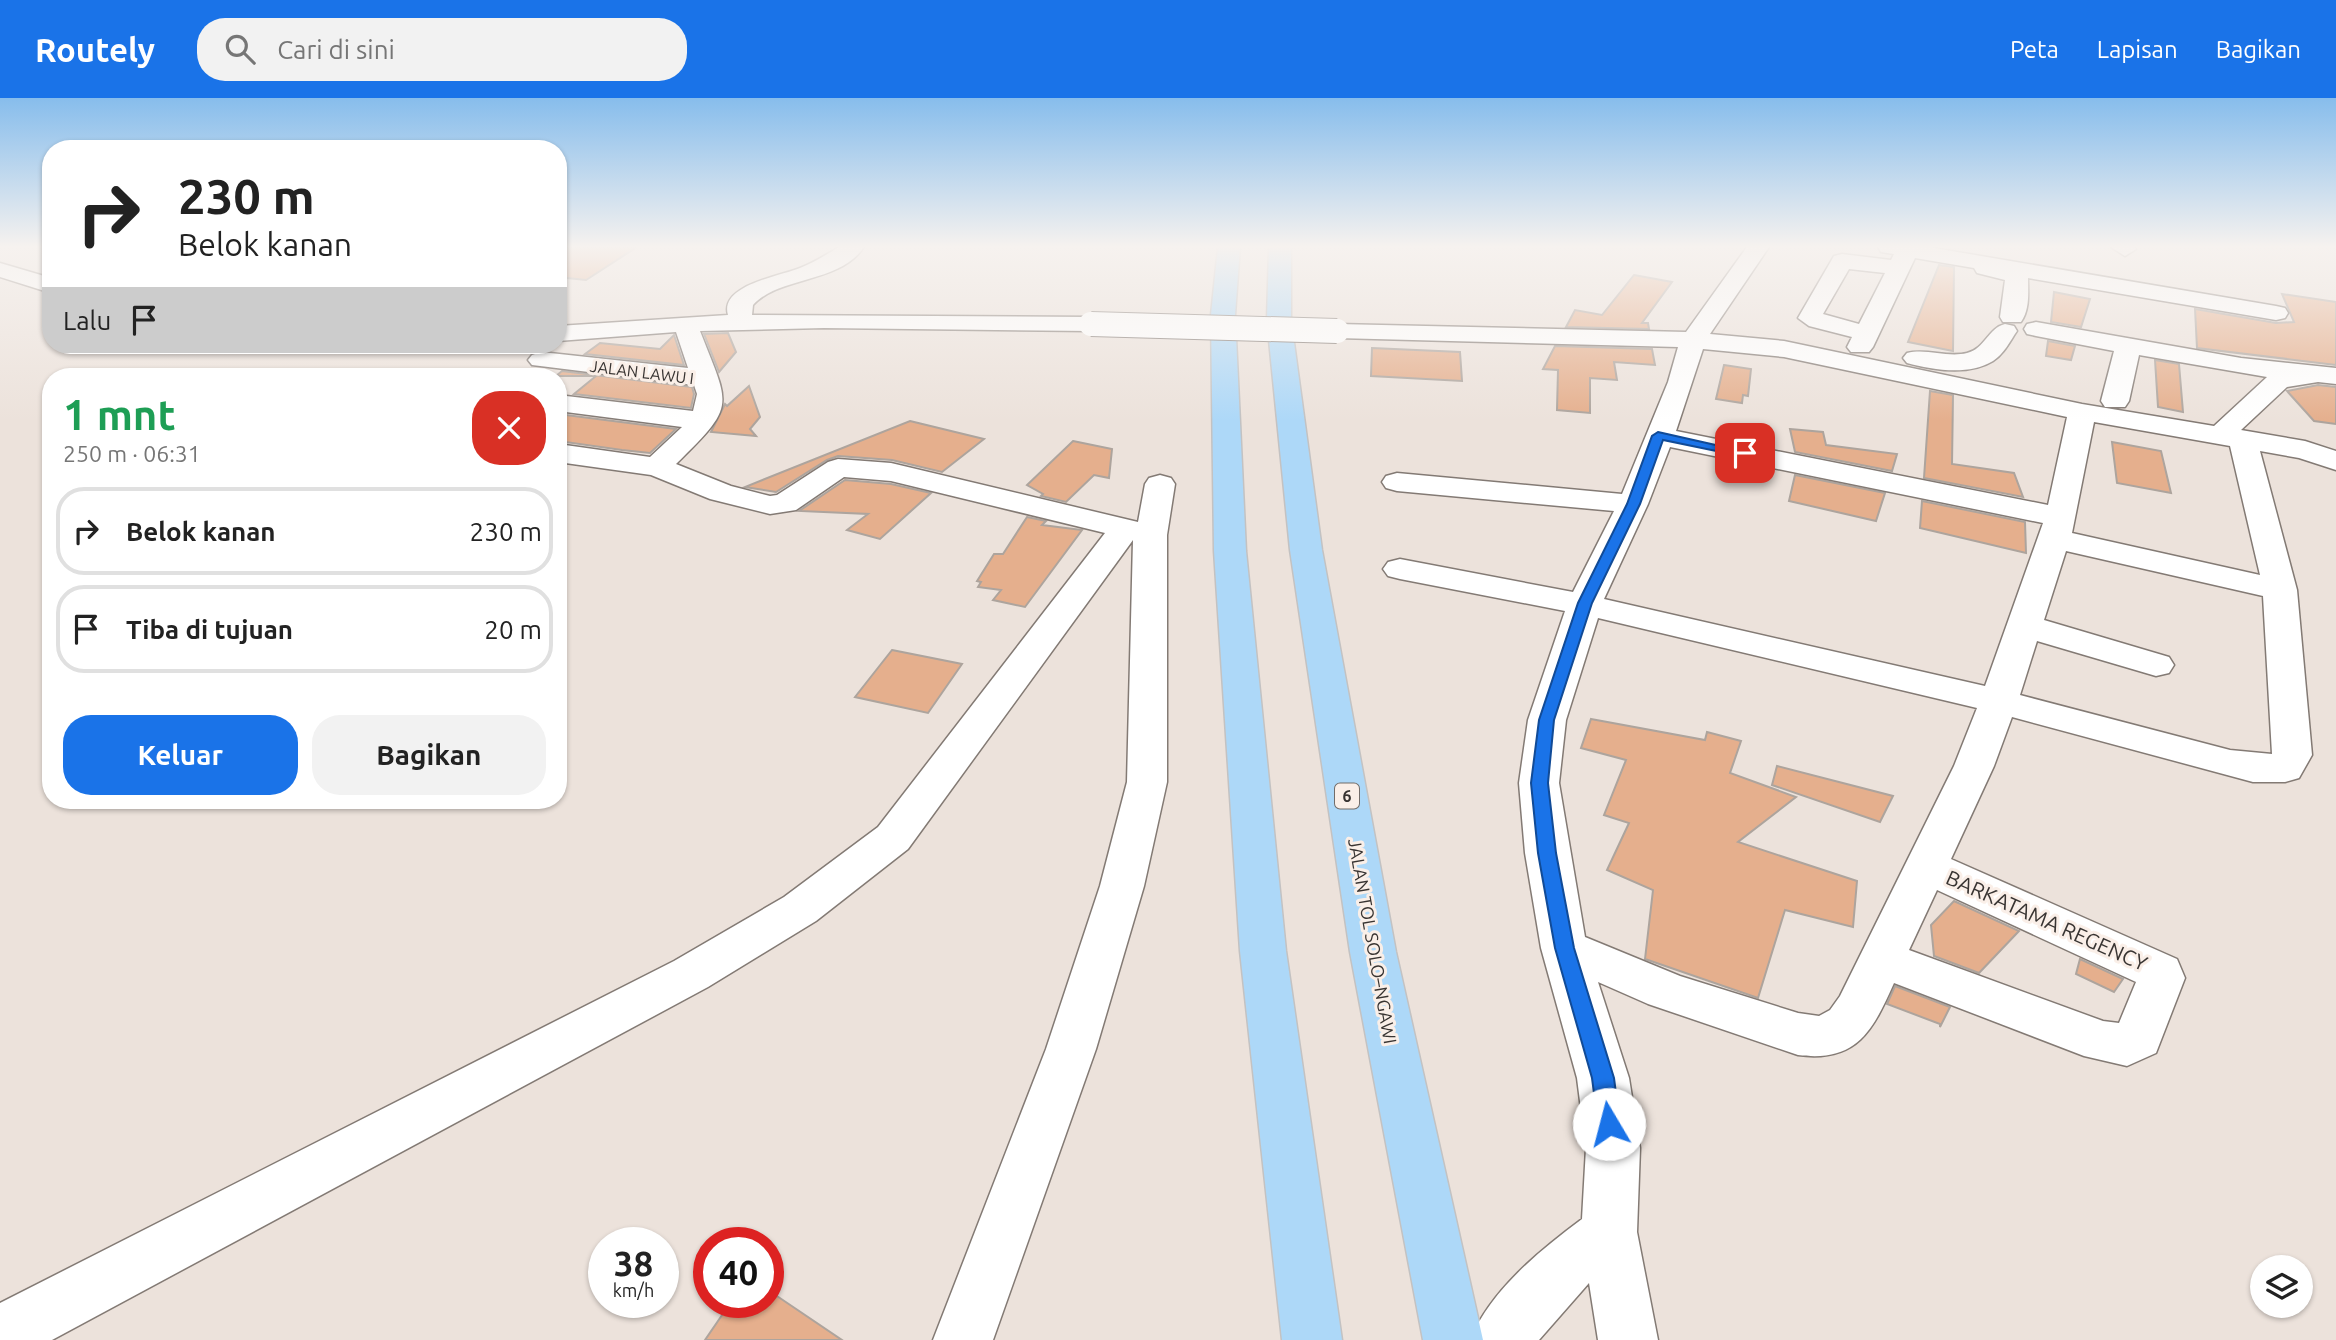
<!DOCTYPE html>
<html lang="id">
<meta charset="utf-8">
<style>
:root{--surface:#fff;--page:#f2f2f2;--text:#222;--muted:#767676;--line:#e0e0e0;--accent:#1a73e8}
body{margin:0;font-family:Ubuntu,sans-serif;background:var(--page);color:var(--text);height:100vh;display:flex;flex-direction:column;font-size:26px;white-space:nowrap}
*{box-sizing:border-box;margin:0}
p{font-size:23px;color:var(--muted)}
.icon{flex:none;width:38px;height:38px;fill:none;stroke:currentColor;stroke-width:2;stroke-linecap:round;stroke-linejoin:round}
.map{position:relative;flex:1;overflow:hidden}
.sheet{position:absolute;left:42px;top:270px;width:525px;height:441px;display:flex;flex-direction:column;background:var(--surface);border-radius:28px;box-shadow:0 2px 5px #0004}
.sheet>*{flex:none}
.banner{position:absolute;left:42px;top:42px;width:525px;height:214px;border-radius:28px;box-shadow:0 2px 5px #0004;background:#fff;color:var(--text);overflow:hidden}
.controls{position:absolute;left:2250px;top:1157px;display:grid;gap:14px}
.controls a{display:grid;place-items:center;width:63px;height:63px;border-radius:50%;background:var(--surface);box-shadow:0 2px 5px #0004;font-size:35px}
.speed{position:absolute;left:588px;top:1129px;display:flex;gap:14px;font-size:35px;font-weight:700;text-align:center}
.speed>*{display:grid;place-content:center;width:91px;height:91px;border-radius:50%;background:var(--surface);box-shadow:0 2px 5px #0004;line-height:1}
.speed small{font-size:18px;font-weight:400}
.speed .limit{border:10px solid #d22;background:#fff;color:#111}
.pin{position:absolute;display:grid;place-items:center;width:60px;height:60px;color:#fff;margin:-30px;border-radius:14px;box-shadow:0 4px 10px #0006}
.me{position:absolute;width:77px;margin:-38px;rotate:352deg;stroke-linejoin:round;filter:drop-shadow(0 0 5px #0008)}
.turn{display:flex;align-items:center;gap:24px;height:147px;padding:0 21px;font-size:32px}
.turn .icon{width:91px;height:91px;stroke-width:2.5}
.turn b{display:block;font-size:49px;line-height:60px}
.then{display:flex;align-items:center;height:66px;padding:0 21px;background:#0003;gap:14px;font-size:26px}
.round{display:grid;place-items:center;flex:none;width:74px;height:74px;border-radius:28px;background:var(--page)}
.head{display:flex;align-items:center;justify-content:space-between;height:119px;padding:0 21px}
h1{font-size:42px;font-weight:600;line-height:52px;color:#1e9e55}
.cta{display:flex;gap:14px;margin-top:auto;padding:14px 21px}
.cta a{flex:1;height:80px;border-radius:28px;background:var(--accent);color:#fff;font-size:28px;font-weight:600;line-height:80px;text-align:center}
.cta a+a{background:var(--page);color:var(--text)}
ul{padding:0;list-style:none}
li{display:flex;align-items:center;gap:21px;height:88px;margin:0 14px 10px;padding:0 7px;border:4px solid var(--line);border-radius:28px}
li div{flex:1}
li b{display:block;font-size:26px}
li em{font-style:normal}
header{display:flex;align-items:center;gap:42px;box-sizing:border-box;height:98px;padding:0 35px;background:var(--accent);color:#fff}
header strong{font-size:33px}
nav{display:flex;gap:38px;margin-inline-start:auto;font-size:24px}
.search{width:490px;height:63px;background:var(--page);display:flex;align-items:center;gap:18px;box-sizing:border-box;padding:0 24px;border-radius:28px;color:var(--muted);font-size:26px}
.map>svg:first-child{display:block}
</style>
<header>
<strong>Routely</strong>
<div class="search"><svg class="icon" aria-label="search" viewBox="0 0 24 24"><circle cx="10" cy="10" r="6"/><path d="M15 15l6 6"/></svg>Cari di sini</div>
<nav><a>Peta</a><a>Lapisan</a><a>Bagikan</a></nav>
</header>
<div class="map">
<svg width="2336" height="1242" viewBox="0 0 2336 1242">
<rect width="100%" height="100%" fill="#ece2db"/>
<!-- building -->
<g fill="#e5af8d" stroke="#ada49d" stroke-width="2">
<polygon points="558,149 637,149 586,182 558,179"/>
<polygon points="1939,167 1954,169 1953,253 1908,244"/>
<polygon points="1634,177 1672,184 1642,225 1648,225 1649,231 1566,229 1575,212 1602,217"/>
<polygon points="2054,194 2090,201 2081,229 2051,224"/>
<polygon points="2282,196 2336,204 2336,267 2197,250 2195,211 2276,225 2294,224"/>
<polygon points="728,235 736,254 719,274 704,236"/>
<polygon points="674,237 684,267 585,256 600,245 660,251"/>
<polygon points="2048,243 2075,248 2071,262 2046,258"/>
<polygon points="1555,248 1652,251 1655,267 1614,264 1617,282 1590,280 1590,315 1557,312 1558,272 1543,271"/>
<polygon points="1372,250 1460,254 1462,283 1371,278"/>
<polygon points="2155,262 2179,266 2183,314 2158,309"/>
<polygon points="1724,267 1751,271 1748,298 1743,297 1742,305 1716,301"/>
<polygon points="562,273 692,289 694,296 691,310 574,296 596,278 556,278"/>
<polygon points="2318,287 2336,289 2336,326 2314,323 2287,293"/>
<polygon points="749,288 760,319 750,331 756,338 711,334 725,306 727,308"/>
<polygon points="1930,293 1953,297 1952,366 2014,375 2023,399 1924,380"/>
<polygon points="558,316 676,331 650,355 622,352 558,343"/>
<polygon points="910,323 984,341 942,374 892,362 838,358 827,362 776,394 745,389"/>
<polygon points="1790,331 1823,334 1826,347 1897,356 1892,373 1795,354"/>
<polygon points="1073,343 1112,351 1109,380 1094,377 1066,404 1041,398 1043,396 1027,387"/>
<polygon points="2112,344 2161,353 2171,395 2117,385"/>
<polygon points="1795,377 1885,395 1876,423 1789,403"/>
<polygon points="845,382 891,386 931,395 880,441 847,432 868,416 799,413"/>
<polygon points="1922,403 2025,424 2026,455 1920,430"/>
<polygon points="1027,419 1046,423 1042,427 1082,432 1025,509 993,502 1001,492 978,489 981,484 977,483 994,456 1003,456"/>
<polygon points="892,552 962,566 928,615 855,599"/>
<polygon points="1591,621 1705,642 1707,634 1741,643 1730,675 1796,699 1738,744 1857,783 1853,829 1785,812 1758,900 1645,861 1653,792 1607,772 1629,725 1604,717 1626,662 1581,650"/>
<polygon points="1777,668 1893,698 1880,724 1772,687"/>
<polygon points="1954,803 2019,833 1979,875 1934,858 1931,827"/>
<polygon points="2080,861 2123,881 2114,894 2076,876"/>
<polygon points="1895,888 1950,909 1940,929 1940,926 1887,906"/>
<polygon points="768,1192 842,1242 705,1242 731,1204 768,1204"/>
</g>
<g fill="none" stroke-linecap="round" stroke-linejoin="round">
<!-- minor casing -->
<g stroke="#837a74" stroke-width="3">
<g id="minor">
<path d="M839 149H864C839 186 779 178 753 207L752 217 1091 219 1100 221 1103 226 1100 231 1091 233 824 230 700 233C730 310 737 306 676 366L731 388 770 398 777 397 828 364 838 361 891 365 1138 424 1145 386 1149 380 1160 377 1171 380 1175 386 1167 437V684L1144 788 1096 951 993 1242H933L1046 951 1100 788 1127 684 1133 442 908 751 816 823 708 889 52 1242H0V1205L674 863 784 799 878 729 1105 435 891 383 844 379 796 412 770 416 710 401 651 377 558 364V346L650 359 682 329 558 313V297L693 313 697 296 694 287 532 267 528 262 532 257 541 254 688 270 676 234 558 243V228L728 217C719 187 781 178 800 170 813 165 826 157 839 149Z"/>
<path d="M1747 149H1769L1710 236 1784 243 2082 306 2214 328 2267 279 2139 257 2129 303 2125 309H2105L2101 303 2114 253 2036 238 2027 236 2024 231 2027 226 2036 224 2241 260 2336 270V286L2318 284 2287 289 2241 332 2305 343 2336 353V372L2299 360 2260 353 2297 492 2312 657 2299 680 2285 684H2253L2012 619 1994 668 1951 761 2177 861 2185 880 2156 955 2127 968 2084 958 1894 885C1873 932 1857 965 1798 957L1648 906 1598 884 1629 980 1640 1050 1637 1134 1658 1242H1598L1589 1185 1539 1242H1470C1491 1192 1539 1153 1582 1121L1586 1050 1577 980 1541 850 1525 755 1519 685 1528 622 1565 513 1400 481 1388 478 1383 471 1388 464 1400 461 1573 494 1614 413 1397 393 1386 390 1382 384 1386 378 1397 375 1622 396 1668 284 1678 249 1337 240 1328 238 1325 233 1328 228 1337 226 1686 234ZM1703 251 1784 259 2067 319 2048 407 1676 333ZM2094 324 2230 348 2260 477 2072 435ZM1670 349 2043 425 1985 588 1604 501 1648 406ZM2066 453 2263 498 2272 656 2230 652 2020 597 2037 543 2156 578 2169 575 2174 567 2169 559 2044 522ZM1598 520 1977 610 1954 668 1840 898 1830 912 1819 918 1798 915 1680 878 1585 839 1559 685 1566 622ZM1937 792 2136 884 2119 925 2103 923 1909 852Z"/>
<path d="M1878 149H1928L2276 208 2285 210 2288 215 2285 220 2276 222 2028 180C2028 195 2030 211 2021 224H2003L2000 219 2005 182 1977 175 1974 170 1915 160 1873 249 1869 254H1851L1847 249 1852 239 1809 228 1798 220 1834 158 1842 156 1891 162 1894 156 1881 154ZM1849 171 1885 175 1859 226 1823 216Z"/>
<polygon points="2111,149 2135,149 2136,151 2125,158"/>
<polygon points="0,165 51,180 51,195 0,179"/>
<path d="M2005 226 2014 228 2017 233C2010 243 2004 256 1993 263 1969 278 1933 272 1907 265L1903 260 1907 255C1927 250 1947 260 1967 255 1985 251 1988 230 2005 226Z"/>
</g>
</g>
<!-- highway casing -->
<g stroke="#c3c2c2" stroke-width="3">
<g id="highway">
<polygon points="1218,149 1240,149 1235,217 1246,453 1286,853 1342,1242 1282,1242 1240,853 1214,453 1211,217"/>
<polygon points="1269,149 1291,149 1291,222 1322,452 1396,854 1483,1242 1423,1242 1350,854 1290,452 1267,222"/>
</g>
</g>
<!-- minor -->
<use href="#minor" fill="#fff" fill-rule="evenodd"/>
<!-- highway -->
<use href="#highway" fill="#add8f8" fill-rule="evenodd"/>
<!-- minor-bridge casing -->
<g stroke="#837a74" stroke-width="26" stroke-linecap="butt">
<polyline id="minor-bridge" points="1091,226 1337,233"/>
</g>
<!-- minor-bridge -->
<use href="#minor-bridge" stroke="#fff" stroke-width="24"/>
</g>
<!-- sky -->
<linearGradient id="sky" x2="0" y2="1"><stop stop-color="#87bdec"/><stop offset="0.46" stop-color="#f6f2ef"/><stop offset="1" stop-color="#f6f2ef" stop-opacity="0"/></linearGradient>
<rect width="2336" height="323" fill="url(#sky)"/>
<!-- route -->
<polygon fill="#1a73e8" stroke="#114b97" stroke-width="2" points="1658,334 1751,355 1745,359 1663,342 1640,406 1592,505 1554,622 1548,685 1556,755 1574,850 1614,980 1620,1026 1617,1033 1609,1036 1602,1033 1598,1026 1592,980 1555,850 1538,755 1531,685 1539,622 1578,505 1627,406 1652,338"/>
<g text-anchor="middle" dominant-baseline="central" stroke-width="6" stroke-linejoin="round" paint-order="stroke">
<!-- far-street labels -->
<g font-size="16" fill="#383432" stroke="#faefe8">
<text transform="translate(642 274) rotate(7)">JALAN LAWU I</text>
</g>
<!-- shield labels -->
<rect fill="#faefe8" stroke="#726c69" stroke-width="2" x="1335" y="685.5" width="24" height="25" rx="5"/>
<g font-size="16" font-weight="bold" fill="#383432">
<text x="1347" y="698">6</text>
</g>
<!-- street labels -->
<g font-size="18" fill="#383432" stroke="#faefe8">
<text transform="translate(1373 843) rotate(80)">JALAN TOL SOLO–NGAWI</text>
</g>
<!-- near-street labels -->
<g font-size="21" fill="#383432" stroke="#faefe8">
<text transform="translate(2047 822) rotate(24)">BARKATAMA REGENCY</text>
</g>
</g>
</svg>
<div class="controls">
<a><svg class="icon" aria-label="layers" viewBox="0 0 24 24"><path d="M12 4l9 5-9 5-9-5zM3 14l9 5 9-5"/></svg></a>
</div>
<div class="speed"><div>38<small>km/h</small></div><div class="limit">40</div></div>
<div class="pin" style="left:1745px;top:355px;background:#d93025"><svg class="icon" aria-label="arrive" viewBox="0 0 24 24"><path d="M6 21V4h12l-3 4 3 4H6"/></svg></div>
<svg class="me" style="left:1609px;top:1026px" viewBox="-20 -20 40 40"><circle r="19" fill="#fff"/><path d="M0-13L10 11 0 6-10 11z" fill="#1a73e8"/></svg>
<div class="banner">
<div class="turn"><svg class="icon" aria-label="right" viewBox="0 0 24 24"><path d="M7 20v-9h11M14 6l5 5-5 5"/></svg><div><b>230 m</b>Belok kanan</div></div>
<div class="then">Lalu<svg class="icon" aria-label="arrive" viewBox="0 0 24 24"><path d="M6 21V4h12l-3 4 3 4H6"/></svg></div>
</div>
<section class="sheet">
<div class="head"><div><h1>1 mnt</h1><p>250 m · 06:31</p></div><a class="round" style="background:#d93025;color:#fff"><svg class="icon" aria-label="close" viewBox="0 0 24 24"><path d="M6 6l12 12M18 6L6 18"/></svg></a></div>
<ul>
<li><svg class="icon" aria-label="right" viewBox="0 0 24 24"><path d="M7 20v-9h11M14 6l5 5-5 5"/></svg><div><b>Belok kanan</b></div><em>230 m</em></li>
<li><svg class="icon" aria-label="arrive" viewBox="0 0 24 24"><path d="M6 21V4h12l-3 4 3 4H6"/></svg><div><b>Tiba di tujuan</b></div><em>20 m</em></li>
</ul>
<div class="cta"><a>Keluar</a><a>Bagikan</a></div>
</section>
</div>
